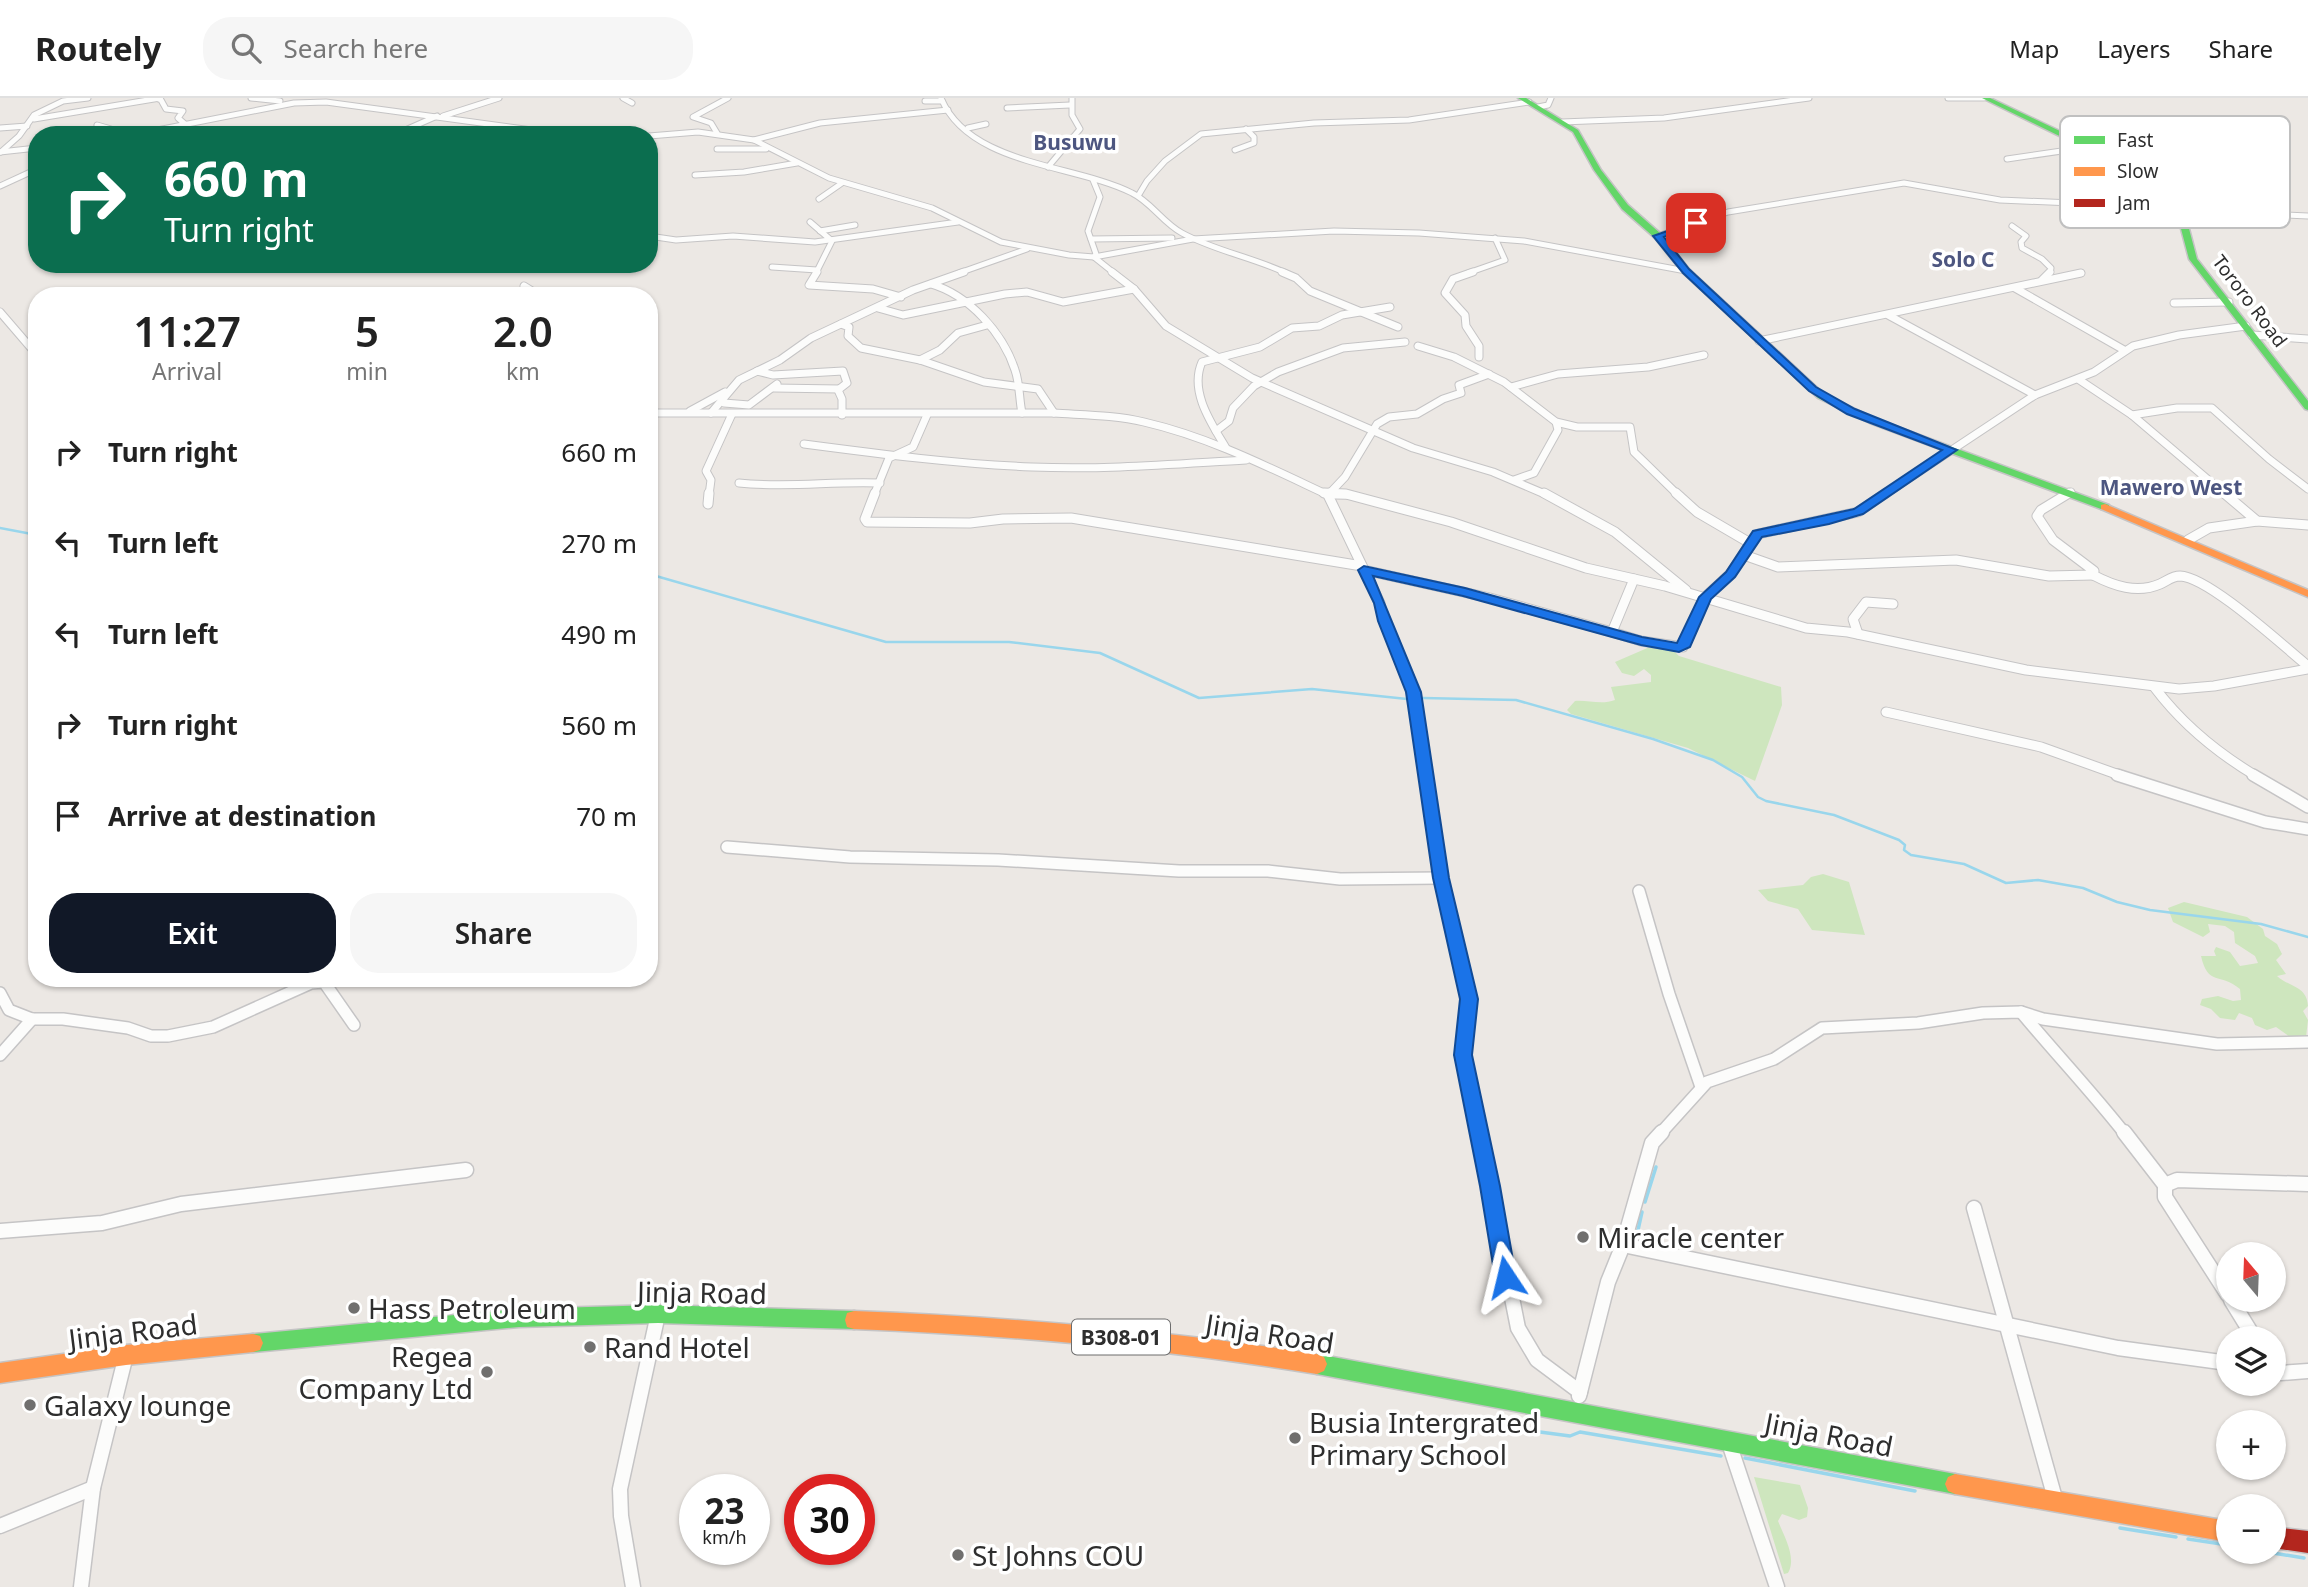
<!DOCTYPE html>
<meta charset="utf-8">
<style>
:root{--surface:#fff;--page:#f6f6f6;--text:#222;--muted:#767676;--line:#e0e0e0;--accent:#111827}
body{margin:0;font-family:"Noto Sans",sans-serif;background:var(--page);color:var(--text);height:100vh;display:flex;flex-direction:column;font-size:26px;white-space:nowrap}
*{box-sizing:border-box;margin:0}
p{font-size:23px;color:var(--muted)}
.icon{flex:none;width:38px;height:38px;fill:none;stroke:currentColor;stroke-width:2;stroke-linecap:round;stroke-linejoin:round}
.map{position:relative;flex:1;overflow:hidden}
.details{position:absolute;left:28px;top:189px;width:630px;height:700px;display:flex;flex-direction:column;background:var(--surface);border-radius:28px;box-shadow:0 2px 5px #0004}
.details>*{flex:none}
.banner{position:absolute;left:28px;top:28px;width:630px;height:147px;border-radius:28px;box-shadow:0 2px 5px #0004;background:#0b6e4f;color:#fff;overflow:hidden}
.needle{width:46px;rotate:341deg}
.tools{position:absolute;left:2216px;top:1144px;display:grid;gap:14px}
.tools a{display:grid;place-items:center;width:70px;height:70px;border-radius:50%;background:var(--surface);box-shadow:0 2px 5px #0004;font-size:35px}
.speed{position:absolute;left:679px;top:1376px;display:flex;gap:14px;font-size:35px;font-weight:700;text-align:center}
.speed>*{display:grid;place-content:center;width:91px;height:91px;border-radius:50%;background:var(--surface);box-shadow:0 2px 5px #0004;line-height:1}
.speed small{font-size:18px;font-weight:400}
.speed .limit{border:10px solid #d22;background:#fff;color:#111}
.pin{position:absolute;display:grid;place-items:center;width:60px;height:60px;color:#fff;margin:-30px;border-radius:14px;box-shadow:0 4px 10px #0006}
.me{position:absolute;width:77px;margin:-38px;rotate:350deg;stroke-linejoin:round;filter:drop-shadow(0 0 5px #0008)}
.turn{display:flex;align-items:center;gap:24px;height:147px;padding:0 21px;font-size:32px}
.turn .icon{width:91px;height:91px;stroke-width:2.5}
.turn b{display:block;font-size:49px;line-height:60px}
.eta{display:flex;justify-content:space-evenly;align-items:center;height:119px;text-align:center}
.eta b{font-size:42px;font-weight:600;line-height:49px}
.action{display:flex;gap:14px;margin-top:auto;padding:14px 21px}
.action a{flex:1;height:80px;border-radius:28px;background:var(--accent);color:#fff;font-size:28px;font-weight:600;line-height:80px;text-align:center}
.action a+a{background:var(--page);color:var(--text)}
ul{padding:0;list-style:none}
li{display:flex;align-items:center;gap:21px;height:91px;padding:0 21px}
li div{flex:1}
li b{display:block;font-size:26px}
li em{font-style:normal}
header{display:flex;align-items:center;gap:42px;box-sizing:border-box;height:98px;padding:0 35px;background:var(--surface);border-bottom:2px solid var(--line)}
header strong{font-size:33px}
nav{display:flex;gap:38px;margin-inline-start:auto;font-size:24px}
.search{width:490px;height:63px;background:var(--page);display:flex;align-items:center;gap:18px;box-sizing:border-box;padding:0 24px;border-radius:28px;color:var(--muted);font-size:26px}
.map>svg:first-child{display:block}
</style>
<header>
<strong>Routely</strong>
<div class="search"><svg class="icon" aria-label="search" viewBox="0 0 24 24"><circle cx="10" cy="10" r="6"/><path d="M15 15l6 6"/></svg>Search here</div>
<nav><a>Map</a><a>Layers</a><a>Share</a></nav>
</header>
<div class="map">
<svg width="2308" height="1489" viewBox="0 0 2308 1489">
<rect width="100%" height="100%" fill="#ece8e4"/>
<!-- green -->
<g fill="#cee6be">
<path d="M1652 548 1674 553 1679 558 1781 589 1782 607 1755 683 1688 650 1571 616 1567 612 1575 603C1588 602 1602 607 1615 602L1611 589 1651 584V577L1644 571 1634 578 1622 575 1615 564Z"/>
<polygon points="1823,776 1849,784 1865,837 1812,832 1798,811 1768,803 1758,792 1803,787 1811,779"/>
<path d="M2184 804 2247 819 2263 831 2265 838 2277 846 2282 856 2276 862 2286 876 2277 878C2289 889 2307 888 2308 908L2303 913 2308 922 2306 939H2290L2276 929 2267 932 2255 927 2252 920 2239 915 2235 922 2220 920 2211 911 2200 907 2202 901 2218 898 2233 903 2241 902 2240 891C2220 874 2208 889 2201 858H2216L2214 853 2216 849 2230 854 2240 868 2258 865 2255 858 2235 845 2234 834 2225 828 2208 826 2210 834 2203 839 2173 824 2168 810Z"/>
<path d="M1754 1379 1800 1387 1808 1410 1807 1419 1799 1422 1782 1416 1778 1423C1784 1438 1797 1460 1788 1475L1784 1476Z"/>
</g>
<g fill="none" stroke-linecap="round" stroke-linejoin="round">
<!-- stream-far1 -->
<g stroke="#99d6ec" stroke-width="2.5">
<polyline points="0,430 37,437"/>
<polyline points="649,476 886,544 1009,544 1100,555 1199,600 1312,591 1407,601"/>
<polyline points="1423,600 1516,602 1653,641 1713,662 1742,679 1758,699 1766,703 1834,717 1899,742 1905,747 1904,752 1911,757 1964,766 2006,785 2038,782 2083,790 2117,804 2150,812 2261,826 2308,839"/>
</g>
<!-- stream -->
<g stroke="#99d6ec" stroke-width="3.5">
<polyline points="1645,1104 1656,1069"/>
<polyline points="1636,1141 1642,1114"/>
<polyline points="1540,1334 1570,1338 1580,1334 1721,1358"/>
<polyline points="1745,1360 1915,1393"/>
<polyline points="2120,1430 2176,1439"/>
<polyline points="2188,1441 2228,1447"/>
<polyline points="2273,1455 2304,1460"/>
</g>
<!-- street-far4 casing -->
<g stroke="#c5c4c5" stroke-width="7">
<g id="street-far4">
<polyline points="156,0 161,2 166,11 183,13 178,20 186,27"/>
<polyline points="251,0 280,3"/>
<polyline points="623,0 632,5"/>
<path d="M941 0C969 68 1075 66 1132 95 1151 104 1163 125 1182 135 1215 153 1252 159 1286 175"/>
<polyline points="1948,0 1984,0"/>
<polyline points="925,3 942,3"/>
<polyline points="1538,9 1548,7 1551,0"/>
<polyline points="1007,10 1070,7"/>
<polyline points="443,18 499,0"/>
<polyline points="34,21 160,0"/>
<polyline points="1562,24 1664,20 1809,0"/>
<polyline points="97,27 111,31 112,37"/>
<polyline points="0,30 27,28"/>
<polyline points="968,30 986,26"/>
<polyline points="717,35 711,25 693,19 728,0"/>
<polyline points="132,37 294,5 326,4 569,37"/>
<polyline points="394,37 437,18"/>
<polyline points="649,38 698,34 754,42 829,80 932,110 1001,144 1069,157 1094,159 1193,141 1334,133 1419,135 1524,143 1686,173"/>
<polyline points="754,42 820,25 948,12"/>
<polyline points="717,51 766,51"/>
<polyline points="1235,52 1254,45 1254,39 1246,31"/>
<polyline points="0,54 37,50"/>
<polyline points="1,54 19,38 34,17 63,3 88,0"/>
<polyline points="2007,61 2089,49"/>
<polyline points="1048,69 1080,31 1072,17 1072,0"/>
<polyline points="695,77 744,74 797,65"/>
<polyline points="1093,82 1100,99 1088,133 1096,156 1094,159 1114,175"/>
<polyline points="0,88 37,71"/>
<polyline points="1138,98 1147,83 1165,63 1201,36 1314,25 1409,22 1529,4"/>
<polyline points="819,101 842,85"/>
<polyline points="2183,112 2308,118"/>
<polyline points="810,124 832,143 816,175"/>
<polyline points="2012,128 2026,138 2021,144 2022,150 2042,161 2051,170 2050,175"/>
<polyline points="820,133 855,127"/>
<polyline points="649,138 676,142 733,138 815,144 958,124"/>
<polyline points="1658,138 1728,114 1904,85 2000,102 2072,105 2184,116"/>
<polyline points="1091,141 1172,140"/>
<polyline points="772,169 817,172"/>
<polyline points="959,175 1027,151"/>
<polyline points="1468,175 1505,162 1495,140"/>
</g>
</g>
<!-- street-far3 casing -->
<g stroke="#c5c4c5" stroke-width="9">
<g id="street-far3">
<polyline points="817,174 809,187 873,191 901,199"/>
<polyline points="1112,174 1134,191 1166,228 1252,280 1413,350 1493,374 1547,397"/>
<polyline points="1282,174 1296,180 1310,193 1398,229"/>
<polyline points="1473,174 1453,181 1445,195 1465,217 1466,228 1479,248 1479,259"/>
<polyline points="2042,182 2050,174"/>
<path d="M931 186C969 197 1003 235 1015 272 1020 286 1019 301 1022 315"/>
<polyline points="524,188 540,198"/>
<polyline points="2015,190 2124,252"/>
<polyline points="2174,205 2229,204"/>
<polyline points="878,210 903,217 1005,196 1027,194 1063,204 1134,191"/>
<polyline points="0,214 37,257"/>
<polyline points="1888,217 2035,297"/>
<polyline points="841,226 849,229 848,238 861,250 920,262 984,284 1038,291 1054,315"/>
<polyline points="2252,237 2308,241"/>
<polyline points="1759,243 2081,175"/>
<polyline points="1418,248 1454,259 1504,284 1556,324 1577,329 1630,329 1634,354 1678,397"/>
<polyline points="920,262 940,252 958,235 987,227"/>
<polyline points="757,273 773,277 843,273 847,285 838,292 842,301 842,317"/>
<polyline points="2078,281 2132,317 2226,397"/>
<polyline points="1511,289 1558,276 1648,269 1704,257"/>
<polyline points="774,290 839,291"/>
<polyline points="724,305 749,307 777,286"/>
<polyline points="690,313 725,294"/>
<path d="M649 315H1054C1084 317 1115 317 1144 324 1209 339 1268 369 1328 397"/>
<polyline points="711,315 739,282 780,262 811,240 913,192 964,174"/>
<polyline points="2132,317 2177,310 2212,310 2269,361 2308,391"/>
<polyline points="1216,333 1229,323 1233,310 1254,288 1278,274 1343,250 1405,244"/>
<path d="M804 346C880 356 956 366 1032 369 1104 372 1175 366 1246 362"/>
<path d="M1226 350C1211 325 1189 293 1202 264L1260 249 1292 230 1319 228 1342 217 1390 209"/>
<polyline points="1514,382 1534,375 1558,332 1556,324"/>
<path d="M739 385C788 390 832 383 880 385"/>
<polyline points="709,397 711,382 706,373 732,316"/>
<polyline points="874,397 889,360 913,349 927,317"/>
<polyline points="1328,397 1345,379 1377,326 1389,319 1417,316 1443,301 1461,295 1459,287 1489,276"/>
<polyline points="1328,397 1350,397"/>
<polyline points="1884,397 2035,297 2094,274 2133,248 2179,237 2246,228"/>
<polyline points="2066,397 2071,394"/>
</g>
</g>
<!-- street-far2 casing -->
<g stroke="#c5c4c5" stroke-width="11">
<g id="street-far2">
<polyline points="875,395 865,421 867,424 970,425 1003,421 1071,420 1362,468"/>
<polyline points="1324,395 1346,396 1451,424 1586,470 1665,488 1806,530 1848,534 2026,572 2179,591 2214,588 2308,571"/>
<polyline points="1330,395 1328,397 1380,505 1384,523 1414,594 1426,678"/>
<polyline points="1544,395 1615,434 1686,492"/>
<polyline points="1676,395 1697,414 1750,445"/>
<polyline points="2224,395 2257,423 2308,427"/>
<polyline points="708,406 709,395"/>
<polyline points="2188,442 2209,430 2257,423"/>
<polyline points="1744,457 1778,469 1956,462 2049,478 2093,477 2094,473 2053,442 2037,418 2041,412 2069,395"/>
<polyline points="1364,472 1490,500 1612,534 1634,481"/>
<path d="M2093 477C2114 488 2137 496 2160 486 2167 483 2172 478 2180 478 2209 479 2283 548 2308 568"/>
<polyline points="1612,534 1641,543 1683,549 1705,499 1730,476 1758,436 1858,414 1886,395"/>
<polyline points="1858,536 1853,521 1866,504 1893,506"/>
<path d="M2155 590C2183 627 2216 654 2256 678"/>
<polyline points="1886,614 2041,649 2122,678"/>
</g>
</g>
<!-- street-far1 casing -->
<g stroke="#c5c4c5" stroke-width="14">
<g id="street-far1">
<polyline points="1426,677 1441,780 1469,901 1463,957 1479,1036"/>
<polyline points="2117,677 2265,724 2308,731"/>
<polyline points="2253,677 2308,709"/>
<polyline points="727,749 850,759 998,762 1179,773 1268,773 1340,781 1441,780"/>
<polyline points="1639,793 1669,896 1701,989"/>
<polyline points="0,895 9,912 32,921 63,921 128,930 151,938 168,938 213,929 311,885 324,884 354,927"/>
<path d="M2021 914C2055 955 2092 994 2125 1036"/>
<polyline points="0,957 32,921"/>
<polyline points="1660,1036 1707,984 1774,961 1822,930 1918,925 1983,915 2021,914 2043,921 2217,946 2308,944"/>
</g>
</g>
<!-- street casing -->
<g stroke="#c5c4c5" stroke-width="17">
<g id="street">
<polyline points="1479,1034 1518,1230 1537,1262 1580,1294"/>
<polyline points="2124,1034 2165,1087"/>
<polyline points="1974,1110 2056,1404"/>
<polyline points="0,1133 102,1125 181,1106 466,1072"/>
<polyline points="1623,1147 1652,1045 1662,1034"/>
<polyline points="2228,1197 2165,1099 2165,1087 2177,1082 2308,1086"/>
<polyline points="2231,1202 2255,1241"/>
<polyline points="2273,1272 2281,1275 2308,1273"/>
<polyline points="1579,1298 1608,1184 1623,1147 2118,1250 2228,1265"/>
<polyline points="1728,1342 1777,1489"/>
<polyline points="0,1428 93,1390"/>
<polyline points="81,1489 93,1390 126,1257"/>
<polyline points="633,1489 621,1418 620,1391 658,1216"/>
</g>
</g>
<!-- fast casing -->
<g stroke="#c5c4c5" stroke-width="3">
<g id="fast">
<polygon points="1518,0 1526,0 1578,32 1601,72 1628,107 1661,136 1689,171 1824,296 1876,321 2109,407 2109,411 2101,411 1870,325 1818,300 1683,175 1655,140 1622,111 1594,72 1573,34"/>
<polygon points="1982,0 1990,0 2157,79 2169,89 2183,108 2197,161 2308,303 2308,312 2305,311 2189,161 2175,108 2164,92 2151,83"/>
<polygon points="658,1207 854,1213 861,1215 863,1222 861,1229 854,1231 658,1225 519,1229 253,1254 246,1252 243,1245 246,1238 253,1236 519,1211"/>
<polygon points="1317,1256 1955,1376 1962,1379 1965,1386 1962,1393 1955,1396 1317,1276 1310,1273 1307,1266 1310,1259"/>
</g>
</g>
<!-- slow casing -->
<g stroke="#c5c4c5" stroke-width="3">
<g id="slow">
<polygon points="2105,406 2308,492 2308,499 2101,411 2101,407"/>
<path d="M854 1213C1009 1219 1163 1232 1317 1256L1324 1259 1327 1266 1324 1273 1317 1276C1163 1251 1009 1237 854 1231L847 1229 845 1222 847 1215Z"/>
<polygon points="253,1236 260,1238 263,1245 260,1252 253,1254 126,1267 0,1285 0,1265 126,1247"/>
<polygon points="1955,1376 2228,1423 2228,1444 1955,1396 1948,1393 1945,1386 1948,1379"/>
</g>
</g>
<!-- jam casing -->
<g stroke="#c5c4c5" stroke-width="3">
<polygon id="jam" points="2273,1429 2308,1433 2308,1455 2273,1450"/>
</g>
<!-- street-far4 -->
<use href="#street-far4" stroke="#fcfcfb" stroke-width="5"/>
<!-- street-far3 -->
<use href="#street-far3" stroke="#fcfcfb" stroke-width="7"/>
<!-- street-far2 -->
<use href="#street-far2" stroke="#fcfcfb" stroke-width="9"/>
<!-- street-far1 -->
<use href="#street-far1" stroke="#fcfcfb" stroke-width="11"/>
<!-- street -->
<use href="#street" stroke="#fcfcfb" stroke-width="14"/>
<!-- fast -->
<use href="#fast" fill="#63d668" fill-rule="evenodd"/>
<!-- slow -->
<use href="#slow" fill="#ff974d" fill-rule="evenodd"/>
<!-- jam -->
<use href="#jam" fill="#b3261e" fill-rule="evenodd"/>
</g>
<!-- route -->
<polygon fill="#1a73e8" stroke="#114b97" stroke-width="2" points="1693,124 1700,125 1664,139 1689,171 1816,289 1855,311 1957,352 1863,416 1829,426 1762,439 1735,479 1711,501 1690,549 1679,554 1641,547 1463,498 1373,478 1421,594 1449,780 1478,901 1472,957 1500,1088 1516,1179 1513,1186 1506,1189 1498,1186 1495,1179 1480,1088 1454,957 1460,901 1433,780 1406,594 1378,523 1374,505 1358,472 1364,468 1465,490 1642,539 1677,545 1699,499 1726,474 1753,433 1854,411 1942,352 1847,316 1809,293 1683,175 1653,138"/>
<!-- markers -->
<g fill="#706f6e" stroke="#fff" stroke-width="2.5">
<circle cx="1583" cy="1139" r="7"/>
<circle cx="354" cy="1210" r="7"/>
<circle cx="590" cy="1249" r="7"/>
<circle cx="487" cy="1274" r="7"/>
<circle cx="30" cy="1307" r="7"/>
<circle cx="1295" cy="1340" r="7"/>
<circle cx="958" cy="1457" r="7"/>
</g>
<g text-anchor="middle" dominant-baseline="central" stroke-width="7" stroke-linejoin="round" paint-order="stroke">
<!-- far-street labels -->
<g font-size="19" fill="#2e2e2e" stroke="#fff">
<text transform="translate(2250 203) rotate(53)">Tororo Road</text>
</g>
<!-- far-quarter labels -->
<g font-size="21" font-weight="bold" fill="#4d5680" stroke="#fff">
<text x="1075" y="44">Busuwu</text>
<text x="1963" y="161">Solo C</text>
<text x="2171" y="389">Mawero West</text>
</g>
<!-- shield labels -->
<rect fill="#fff" stroke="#6d6d6d" stroke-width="2" x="1072" y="1221.5" width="98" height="35" rx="5"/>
<g font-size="21" font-weight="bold" fill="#2e2e2e">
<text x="1121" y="1239">B308-01</text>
</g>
<!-- near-poi labels -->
<g font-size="28" fill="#2e2e2e" stroke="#fff" text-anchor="start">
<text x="1597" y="1139">Miracle center</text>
<text x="368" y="1210">Hass Petroleum</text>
<text x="604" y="1249">Rand Hotel</text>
<text x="473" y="1258" text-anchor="end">Regea<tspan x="473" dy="32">Company Ltd</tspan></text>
<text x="44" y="1307">Galaxy lounge</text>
<text x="1309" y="1324">Busia Intergrated<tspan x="1309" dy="32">Primary School</tspan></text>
<text x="972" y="1457">St Johns COU</text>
</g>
<!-- near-street labels -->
<g font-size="28" fill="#2e2e2e" stroke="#fff">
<text transform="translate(702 1194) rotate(1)">Jinja Road</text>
<text transform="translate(133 1233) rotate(-7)">Jinja Road</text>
<text transform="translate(1270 1235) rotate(9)">Jinja Road</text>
<text transform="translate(1829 1336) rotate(11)">Jinja Road</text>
</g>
</g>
<!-- legend -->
<rect x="2060" y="18" width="230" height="112" rx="10" fill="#fff" stroke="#c0c0c0" stroke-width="2"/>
<rect x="2074" y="38" width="31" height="8" fill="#63d668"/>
<rect x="2074" y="69" width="31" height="9" fill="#ff974d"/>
<rect x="2074" y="101" width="31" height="8" fill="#b3261e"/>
<g font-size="19" fill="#2e2e2e">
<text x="2117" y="49">Fast</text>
<text x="2117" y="80">Slow</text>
<text x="2117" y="112">Jam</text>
</g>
</svg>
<div class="tools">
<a><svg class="needle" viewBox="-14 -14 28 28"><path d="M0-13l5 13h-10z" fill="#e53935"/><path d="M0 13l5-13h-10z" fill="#767676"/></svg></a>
<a><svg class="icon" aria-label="layers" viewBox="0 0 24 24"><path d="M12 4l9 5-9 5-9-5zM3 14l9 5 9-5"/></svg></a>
<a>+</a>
<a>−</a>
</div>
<div class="speed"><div>23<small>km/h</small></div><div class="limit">30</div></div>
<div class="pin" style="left:1696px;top:125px;background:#d93025"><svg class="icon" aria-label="arrive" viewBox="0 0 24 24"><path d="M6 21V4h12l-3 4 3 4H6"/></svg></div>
<svg class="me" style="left:1506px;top:1179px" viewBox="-20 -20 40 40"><path d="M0-17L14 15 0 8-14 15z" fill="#1a73e8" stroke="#fff" stroke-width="4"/></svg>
<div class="banner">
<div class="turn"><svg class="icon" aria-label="right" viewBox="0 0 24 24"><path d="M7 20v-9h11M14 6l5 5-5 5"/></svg><div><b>660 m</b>Turn right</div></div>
</div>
<section class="details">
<div class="eta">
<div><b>11:27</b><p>Arrival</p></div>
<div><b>5</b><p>min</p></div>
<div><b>2.0</b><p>km</p></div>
</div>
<ul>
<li><svg class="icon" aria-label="right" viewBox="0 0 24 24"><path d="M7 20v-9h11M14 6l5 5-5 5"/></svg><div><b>Turn right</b></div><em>660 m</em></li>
<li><svg class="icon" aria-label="left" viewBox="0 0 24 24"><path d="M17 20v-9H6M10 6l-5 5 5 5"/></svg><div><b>Turn left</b></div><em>270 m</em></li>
<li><svg class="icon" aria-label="left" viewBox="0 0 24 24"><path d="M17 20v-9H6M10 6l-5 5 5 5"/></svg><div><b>Turn left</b></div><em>490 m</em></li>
<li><svg class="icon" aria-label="right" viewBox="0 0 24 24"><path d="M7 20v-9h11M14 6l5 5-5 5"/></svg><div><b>Turn right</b></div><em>560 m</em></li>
<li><svg class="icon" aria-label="arrive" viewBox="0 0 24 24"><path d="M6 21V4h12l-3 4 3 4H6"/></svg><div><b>Arrive at destination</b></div><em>70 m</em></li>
</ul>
<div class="action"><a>Exit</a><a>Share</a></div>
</section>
</div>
